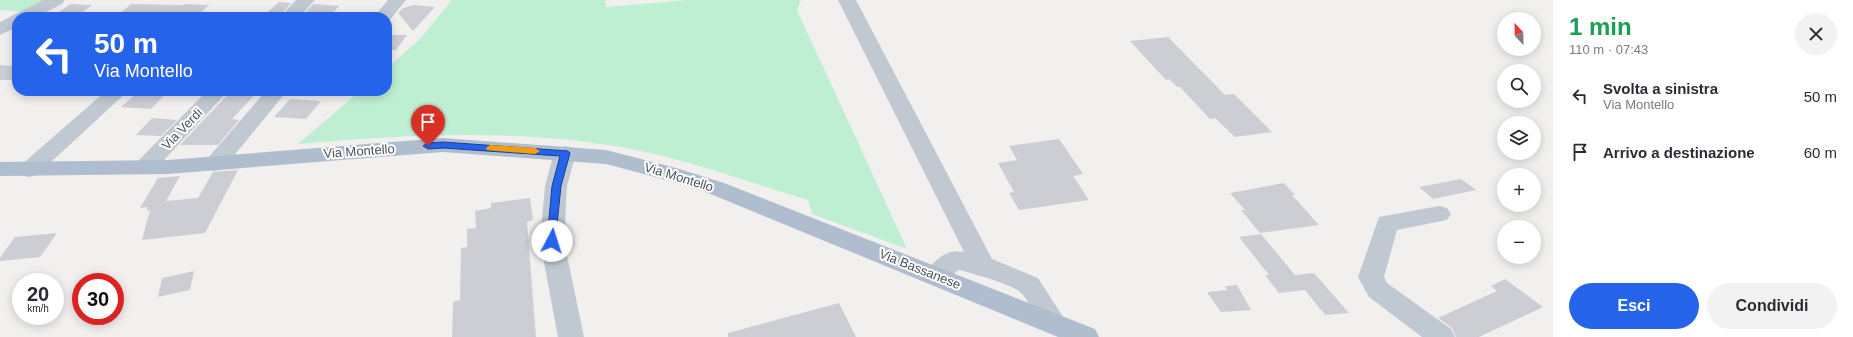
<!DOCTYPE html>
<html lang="it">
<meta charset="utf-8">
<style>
:root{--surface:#fff;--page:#f2f2f3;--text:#2b2b33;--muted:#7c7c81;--accent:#2563eb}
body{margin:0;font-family:Helvetica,sans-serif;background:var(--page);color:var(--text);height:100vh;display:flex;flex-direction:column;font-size:15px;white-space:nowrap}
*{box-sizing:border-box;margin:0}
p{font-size:13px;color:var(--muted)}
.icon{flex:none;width:22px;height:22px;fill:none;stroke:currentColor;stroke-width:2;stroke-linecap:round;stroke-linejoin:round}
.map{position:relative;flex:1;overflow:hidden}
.details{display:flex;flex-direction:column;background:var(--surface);width:300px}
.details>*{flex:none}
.banner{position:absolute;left:12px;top:12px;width:380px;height:84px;border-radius:16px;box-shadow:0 2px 10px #0003;background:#2563eb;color:#fff;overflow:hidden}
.needle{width:26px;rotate:338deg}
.buttons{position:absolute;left:1497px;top:12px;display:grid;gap:8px}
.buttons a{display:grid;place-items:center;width:44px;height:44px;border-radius:50%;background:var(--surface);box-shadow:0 2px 10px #0003;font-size:20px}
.speed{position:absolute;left:12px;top:273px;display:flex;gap:8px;font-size:20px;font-weight:700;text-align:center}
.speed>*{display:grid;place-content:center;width:52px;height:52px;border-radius:50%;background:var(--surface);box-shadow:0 2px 10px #0003;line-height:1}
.speed small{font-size:10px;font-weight:400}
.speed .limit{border:6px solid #d22;background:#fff;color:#111}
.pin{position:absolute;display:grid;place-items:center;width:34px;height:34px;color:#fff;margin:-41px -17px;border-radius:50% 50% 50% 0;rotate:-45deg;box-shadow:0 0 4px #0007}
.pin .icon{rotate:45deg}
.me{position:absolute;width:44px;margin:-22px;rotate:5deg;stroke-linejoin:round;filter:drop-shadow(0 0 3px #0008)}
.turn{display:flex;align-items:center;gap:14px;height:84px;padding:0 16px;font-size:18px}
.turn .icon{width:52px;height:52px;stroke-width:2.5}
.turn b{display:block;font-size:28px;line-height:34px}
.round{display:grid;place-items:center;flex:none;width:42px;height:42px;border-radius:21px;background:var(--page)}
.headline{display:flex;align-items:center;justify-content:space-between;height:68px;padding:0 16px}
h1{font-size:24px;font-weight:700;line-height:30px;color:#1e9e55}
.action{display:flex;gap:8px;margin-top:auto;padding:8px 16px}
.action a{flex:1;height:46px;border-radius:24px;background:var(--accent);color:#fff;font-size:16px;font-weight:700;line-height:46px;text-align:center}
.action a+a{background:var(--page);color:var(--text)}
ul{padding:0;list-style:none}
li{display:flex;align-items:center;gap:12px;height:56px;padding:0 16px}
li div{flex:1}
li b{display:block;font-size:15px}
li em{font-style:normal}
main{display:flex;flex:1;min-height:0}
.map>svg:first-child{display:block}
</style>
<main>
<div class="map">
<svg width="1553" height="337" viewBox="0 0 1553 337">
<rect width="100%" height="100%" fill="#f2f0ef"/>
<!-- green -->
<g fill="#bfefd3">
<polygon points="0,0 52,0 27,12 0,10"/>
<path d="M452 0H605L606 7 688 0H801L797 10 907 249 812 214 808 200C751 183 694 162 636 150 525 128 410 134 298 144L360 91H387V68L419 40Z"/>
</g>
<!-- building -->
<g fill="#ccced4">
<polygon points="279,2 291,3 279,17 262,17"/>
<polygon points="70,4 92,5 78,16 55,15"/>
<polygon points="131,4 183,5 185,4 209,5 196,17 116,17"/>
<polygon points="313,4 339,6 329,17 301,17"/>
<polygon points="414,5 435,7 413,31 398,13 403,8"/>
<polygon points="387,35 407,35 396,50 387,50"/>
<polygon points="1168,37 1225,95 1234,94 1272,132 1235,137 1215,118 1210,119 1180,87 1177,87 1169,79 1166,80 1130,41"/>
<polygon points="0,65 17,66 17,77 12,80 0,80"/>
<polygon points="139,91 168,91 151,109 121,107"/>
<polygon points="231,91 258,91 232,119 239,120 218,145 180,145"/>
<polygon points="290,99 321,101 306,119 274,117"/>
<polygon points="152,118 177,120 161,136 136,135"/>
<polygon points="1059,139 1083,174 1073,176 1089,200 1019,210 1009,193 1014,192 998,163 1017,160 1009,146"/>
<polygon points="238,170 205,233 142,240 150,210 146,211 148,207 140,208 158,178 180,176 166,201 198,198 213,172"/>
<polygon points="1461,179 1476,190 1433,199 1419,187"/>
<polygon points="1284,183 1295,195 1292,195 1319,225 1260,233 1241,210 1245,210 1230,193"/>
<polygon points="530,198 533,220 527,222 536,337 452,337 453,302 460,300 461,248 467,247 467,229 476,228 475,211 491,208 491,203"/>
<polygon points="57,233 40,257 0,261 0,258 15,237"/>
<polygon points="1261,234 1295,275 1314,273 1349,313 1325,315 1305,290 1279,293 1265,275 1269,275 1239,237"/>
<polygon points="194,271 190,290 158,297 162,278"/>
<polygon points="1505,279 1543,307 1479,337 1456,337 1452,328 1438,318 1497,291 1491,286"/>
<polygon points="1237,285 1251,310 1221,312 1207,292 1227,290 1225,286"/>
<polygon points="839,303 856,337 728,337 728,333"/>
</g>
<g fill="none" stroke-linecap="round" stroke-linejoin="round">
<!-- minor -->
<g fill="#c0c9d1" fill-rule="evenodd">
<polygon points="43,0 65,0 62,4 36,17 17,17 17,27 0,35 0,22"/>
<polygon points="296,0 315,0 299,17 280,17"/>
<polygon points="388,0 406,0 389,21 387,21 387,17 374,17"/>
<path d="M838 0H856L992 259 1038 278 1067 323 1063 331C1035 337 1036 306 1020 292 1011 284 971 273 959 270 945 278 947 289 928 283L924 276C933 261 946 248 964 252Z"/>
<polygon points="106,91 128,91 37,175 29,177 21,175 18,170 21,165"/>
<polygon points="207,91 228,91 153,172 145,174 137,172 134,167 137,162"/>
<polygon points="266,91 287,91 223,169 215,171 207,169 204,164 207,159"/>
<polygon points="565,146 573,148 576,153 567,186 564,241 584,337 558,337 540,241 545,186 554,153 557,148"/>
<polygon points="1439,206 1447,208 1451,214 1447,220 1397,230 1384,277 1387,283 1451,329 1455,337 1422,337 1369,297 1358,277 1379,217"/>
</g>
<!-- major -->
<polygon fill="#b0bdce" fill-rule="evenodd" points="443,138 606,150 676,168 724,183 1095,329 1099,337 1058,337 708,193 670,181 606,164 443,152 168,174 0,176 0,162 168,160"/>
</g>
<!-- route -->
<polygon fill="#2563eb" stroke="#184099" points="443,142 568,151 570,153 561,186 555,244 552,245 547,241 552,186 560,156 443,148 428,149 423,146 428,143"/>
<!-- slow -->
<polygon fill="#f59e0b" points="490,145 535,148 540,151 535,154 487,150 486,148"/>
<g text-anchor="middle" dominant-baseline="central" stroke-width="4" stroke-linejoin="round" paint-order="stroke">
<!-- street labels -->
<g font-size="13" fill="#48525d" stroke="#fff">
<text transform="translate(182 129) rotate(-46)">Via Verdi</text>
<text transform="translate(359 151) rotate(-4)">Via Montello</text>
<text transform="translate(679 177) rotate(17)">Via Montello</text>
<text transform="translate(920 269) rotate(22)">Via Bassanese</text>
</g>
</g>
</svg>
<div class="buttons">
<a><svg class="needle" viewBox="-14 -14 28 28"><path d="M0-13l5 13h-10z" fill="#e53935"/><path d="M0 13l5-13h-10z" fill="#7c7c81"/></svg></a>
<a><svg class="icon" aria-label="search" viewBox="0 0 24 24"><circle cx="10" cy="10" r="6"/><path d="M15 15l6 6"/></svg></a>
<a><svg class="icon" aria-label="layers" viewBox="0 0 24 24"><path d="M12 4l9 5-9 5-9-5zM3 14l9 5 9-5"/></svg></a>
<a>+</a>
<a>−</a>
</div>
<div class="speed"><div>20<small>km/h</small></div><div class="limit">30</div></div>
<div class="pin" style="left:428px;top:146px;background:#d93025"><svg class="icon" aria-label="arrive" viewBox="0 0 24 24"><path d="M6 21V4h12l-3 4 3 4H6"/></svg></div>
<svg class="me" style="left:552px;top:241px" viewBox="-20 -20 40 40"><circle r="19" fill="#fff"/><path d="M0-13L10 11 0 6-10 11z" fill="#2563eb"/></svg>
<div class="banner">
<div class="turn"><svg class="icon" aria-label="left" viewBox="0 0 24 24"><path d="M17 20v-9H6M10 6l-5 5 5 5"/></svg><div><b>50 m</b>Via Montello</div></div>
</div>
</div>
<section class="details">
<div class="headline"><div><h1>1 min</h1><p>110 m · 07:43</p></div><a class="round"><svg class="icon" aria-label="close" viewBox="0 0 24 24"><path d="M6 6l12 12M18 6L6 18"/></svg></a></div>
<ul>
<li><svg class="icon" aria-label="left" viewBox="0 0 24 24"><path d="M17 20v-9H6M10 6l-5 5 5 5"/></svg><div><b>Svolta a sinistra</b><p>Via Montello</p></div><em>50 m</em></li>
<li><svg class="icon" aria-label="arrive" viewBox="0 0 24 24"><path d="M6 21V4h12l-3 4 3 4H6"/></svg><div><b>Arrivo a destinazione</b></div><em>60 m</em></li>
</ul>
<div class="action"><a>Esci</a><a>Condividi</a></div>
</section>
</main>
